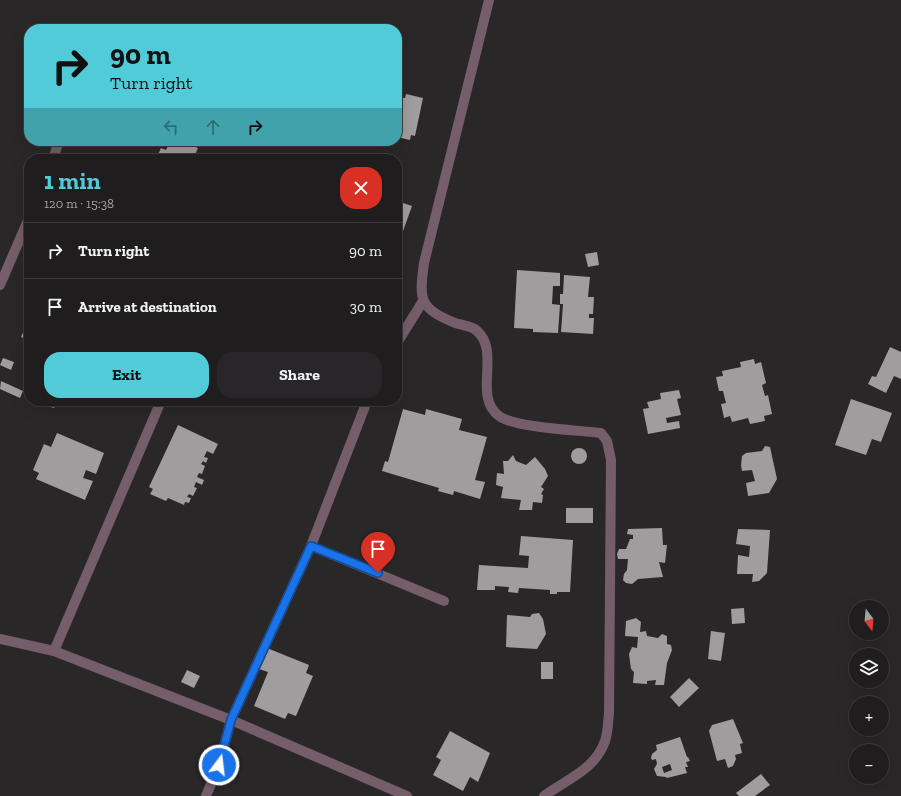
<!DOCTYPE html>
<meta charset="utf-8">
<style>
:root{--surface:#201d1f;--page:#282628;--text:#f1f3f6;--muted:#a2a2a4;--line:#3d3b3d;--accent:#52cbd8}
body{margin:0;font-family:"Zilla Slab",serif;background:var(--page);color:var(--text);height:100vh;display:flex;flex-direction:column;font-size:15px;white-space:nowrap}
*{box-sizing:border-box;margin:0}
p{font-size:13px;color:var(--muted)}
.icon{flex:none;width:22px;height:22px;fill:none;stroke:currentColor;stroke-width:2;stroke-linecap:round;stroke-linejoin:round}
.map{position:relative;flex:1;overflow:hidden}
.drawer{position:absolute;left:24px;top:154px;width:378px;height:252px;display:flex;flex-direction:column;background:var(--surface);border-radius:16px;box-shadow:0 4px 16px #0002,0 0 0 1px var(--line)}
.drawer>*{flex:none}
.banner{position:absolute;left:24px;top:24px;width:378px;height:122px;border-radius:16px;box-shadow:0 4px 16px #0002,0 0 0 1px var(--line);background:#52cbd8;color:#111;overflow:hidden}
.needle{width:26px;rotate:164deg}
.buttons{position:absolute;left:849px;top:600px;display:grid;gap:8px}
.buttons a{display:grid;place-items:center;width:40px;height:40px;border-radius:50%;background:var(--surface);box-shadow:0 4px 16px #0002,0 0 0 1px var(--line);font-size:20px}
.pin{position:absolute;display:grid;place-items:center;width:34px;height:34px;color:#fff;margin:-41px -17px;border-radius:50% 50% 50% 0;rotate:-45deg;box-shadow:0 0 4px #0007}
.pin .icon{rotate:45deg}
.me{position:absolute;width:44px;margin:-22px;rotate:15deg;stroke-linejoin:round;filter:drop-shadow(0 0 3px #0008)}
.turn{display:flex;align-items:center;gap:14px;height:84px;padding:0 20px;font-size:18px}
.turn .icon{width:52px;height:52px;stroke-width:2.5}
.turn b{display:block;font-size:28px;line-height:34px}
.lanes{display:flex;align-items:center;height:38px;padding:0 20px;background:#0003;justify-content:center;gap:20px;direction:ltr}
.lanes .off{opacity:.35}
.round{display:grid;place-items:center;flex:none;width:42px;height:42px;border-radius:16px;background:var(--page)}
.head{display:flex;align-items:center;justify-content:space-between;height:68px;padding:0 20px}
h1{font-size:24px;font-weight:800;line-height:30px;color:var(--accent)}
.button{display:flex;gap:8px;margin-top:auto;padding:8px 20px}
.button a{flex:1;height:46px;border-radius:16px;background:var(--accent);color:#111;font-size:16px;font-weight:800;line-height:46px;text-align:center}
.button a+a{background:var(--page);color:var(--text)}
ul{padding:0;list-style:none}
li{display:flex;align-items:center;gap:12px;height:56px;padding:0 20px;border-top:1px solid var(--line)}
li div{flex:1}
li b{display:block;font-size:15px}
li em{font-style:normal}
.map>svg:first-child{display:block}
</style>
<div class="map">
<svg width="901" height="796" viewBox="0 0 901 796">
<rect width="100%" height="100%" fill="#2a2729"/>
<!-- building -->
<g fill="#a19d9f" fill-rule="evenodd">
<polygon points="406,94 423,98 415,136 411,135 410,140 397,137 397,97 405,98"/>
<polygon points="170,141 182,141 198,148 193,159 156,159 161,148 166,150"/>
<polygon points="397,201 412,206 397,248"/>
<polygon points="597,252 599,265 588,267 585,254"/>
<polygon points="517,270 560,273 560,286 553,286 552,304 560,305 558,333 533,332 533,329 514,328"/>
<polygon points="564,275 590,277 588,297 594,297 593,314 589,314 589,318 594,318 593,334 561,332 563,304 560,304 560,294 563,294"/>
<polygon points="25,328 29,329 29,340 21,337"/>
<polygon points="890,347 901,352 901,379 894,376 886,393 868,384 872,376 876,377"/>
<polygon points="3,358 14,362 11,370 0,365"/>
<polygon points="754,359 755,364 761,362 766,383 762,385 765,396 768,395 772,414 764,416 765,421 750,424 748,418 732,422 730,416 724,418 721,404 726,403 723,391 719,391 716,377 723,376 722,371 741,367 740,362"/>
<polygon points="1,381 23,391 20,398 0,389"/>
<polygon points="679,390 681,398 677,399 681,415 666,418 667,423 679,421 680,428 648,434 643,409 649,408 647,402 661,399 660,393"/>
<polygon points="851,399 892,413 881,442 872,439 866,455 835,445"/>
<polygon points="34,401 56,401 54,408"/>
<polygon points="403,409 425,415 426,409 462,419 459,430 487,437 475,480 485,482 480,499 454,491 453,495 438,491 439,488 382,471 385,461 388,462"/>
<polygon points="178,425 218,444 213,454 207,451 204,457 208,458 206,463 203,461 201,464 205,466 202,474 199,473 197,477 204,480 202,485 196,482 194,487 197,488 193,496 189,494 187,497 191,498 189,503 185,502 184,505 168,498 166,501 150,494 153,489 149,487"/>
<polygon points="57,433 104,453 96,474 86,470 83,478 93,481 85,500 36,479 39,473 33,470 44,444 51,447"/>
<polygon points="765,446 770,447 777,479 769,493 748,496 746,483 755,481 752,470 742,471 741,465 742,456 746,453 762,451"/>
<circle cx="579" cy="456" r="8"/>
<polygon points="513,455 516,461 526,465 535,457 545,469 548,476 541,487 544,489 541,494 543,495 542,503 533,502 532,510 519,510 521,500 501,498 503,487 496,485 497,473 504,474 503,461 508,461"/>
<rect x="566" y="508" width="27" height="15"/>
<polygon points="662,528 663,545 667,545 665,563 659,562 663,577 638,579 632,584 626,583 623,580 624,574 627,570 628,559 618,559 617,554 619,549 626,549 630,539 633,539 633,535 627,534 628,529"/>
<polygon points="738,529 770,530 767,573 759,581 752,582 753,574 737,574 738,555 749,557 750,546 736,544"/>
<polygon points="521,536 573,540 570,592 557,592 557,594 550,594 550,590 519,588 518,593 508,592 509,587 495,586 495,590 477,590 479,565 528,568 529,556 519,555"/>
<polygon points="744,608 745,623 732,624 731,609"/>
<polygon points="539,613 543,619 546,634 537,649 506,647 507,615 530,617 532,614"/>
<polygon points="636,618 641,622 640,632 646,631 647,636 658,638 662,634 667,636 667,644 671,645 672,650 667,663 664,685 655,685 656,680 647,681 647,684 633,683 634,672 631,669 629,654 632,647 637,648 638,637 625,636 626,621"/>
<polygon points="711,631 725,633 721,661 708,659"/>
<polygon points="267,648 309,665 306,673 313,676 296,716 288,713 285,719 254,706 268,672 259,669"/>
<rect x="541" y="662" width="12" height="17"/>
<polygon points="187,670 200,676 194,688 181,682"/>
<polygon points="689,678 699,688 679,707 670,697"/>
<polygon points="733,719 743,743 740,744 742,753 735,755 736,759 733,766 728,768 725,759 717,761 709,731 712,725"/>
<polygon points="450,731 490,753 478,782 470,777 463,791 433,775 441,760 436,757"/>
<path d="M680 737 687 757H688L690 761 686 762 688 767H685L687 773 667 778 666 777 657 776 654 769 657 764 656 759 652 760 651 758 652 754 657 750 656 745ZM670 764 672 770 664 773 662 767Z"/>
<polygon points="761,774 770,785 755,796 739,796 736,793"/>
</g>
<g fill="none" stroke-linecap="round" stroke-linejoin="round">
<!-- minor -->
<g stroke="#755e69" stroke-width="10">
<path d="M489 0 424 263C419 300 419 308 455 323 461 325 471 326 476 330 502 351 472 396 499 416 516 428 578 430 601 433L607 441 611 460 609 713C608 722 608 733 605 741 595 770 567 779 544 796"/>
<polyline points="53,159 59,141"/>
<polyline points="0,285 29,218"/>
<polyline points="397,343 423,301"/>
<polyline points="311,546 444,601"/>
<polyline points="0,639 54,651 231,720 407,796"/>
<polyline points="54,651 161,401"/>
<polyline points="206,796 219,765 231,720 311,546 367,401"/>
</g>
</g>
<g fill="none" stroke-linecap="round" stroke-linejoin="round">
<!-- route casing -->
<g stroke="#114b97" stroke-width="10">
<polyline id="route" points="219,765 231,720 311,546 378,573"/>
</g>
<!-- route -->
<use href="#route" stroke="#1a73e8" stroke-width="7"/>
</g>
</svg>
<div class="buttons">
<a><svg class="needle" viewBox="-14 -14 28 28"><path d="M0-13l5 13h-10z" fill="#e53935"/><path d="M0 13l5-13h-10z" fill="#a2a2a4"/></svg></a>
<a><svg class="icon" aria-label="layers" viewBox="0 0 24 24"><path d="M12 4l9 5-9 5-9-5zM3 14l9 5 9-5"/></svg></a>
<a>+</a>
<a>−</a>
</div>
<div class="pin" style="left:378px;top:573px;background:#d93025"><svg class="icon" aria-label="arrive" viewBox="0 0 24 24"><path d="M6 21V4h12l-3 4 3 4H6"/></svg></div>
<svg class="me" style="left:219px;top:765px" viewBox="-20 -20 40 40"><circle r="17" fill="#1a73e8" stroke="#fff" stroke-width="3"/><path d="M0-11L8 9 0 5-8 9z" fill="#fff"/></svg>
<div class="banner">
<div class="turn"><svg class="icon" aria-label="right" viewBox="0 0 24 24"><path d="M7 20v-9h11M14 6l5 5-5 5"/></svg><div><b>90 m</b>Turn right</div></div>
<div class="lanes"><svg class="icon off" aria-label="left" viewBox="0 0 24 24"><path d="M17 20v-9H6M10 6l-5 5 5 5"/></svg><svg class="icon off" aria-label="ahead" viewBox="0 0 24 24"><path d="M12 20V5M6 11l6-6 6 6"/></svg><svg class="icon" aria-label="right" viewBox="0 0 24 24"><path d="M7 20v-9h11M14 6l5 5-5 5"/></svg></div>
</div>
<section class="drawer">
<div class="head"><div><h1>1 min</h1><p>120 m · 15:38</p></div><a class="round" style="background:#d93025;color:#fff"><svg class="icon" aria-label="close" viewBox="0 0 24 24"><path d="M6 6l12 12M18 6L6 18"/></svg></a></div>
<ul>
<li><svg class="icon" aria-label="right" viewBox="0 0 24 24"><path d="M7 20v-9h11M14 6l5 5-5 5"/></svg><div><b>Turn right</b></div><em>90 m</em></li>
<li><svg class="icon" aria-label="arrive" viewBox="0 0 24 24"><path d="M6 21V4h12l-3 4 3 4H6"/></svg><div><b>Arrive at destination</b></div><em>30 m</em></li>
</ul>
<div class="button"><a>Exit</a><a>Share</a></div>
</section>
</div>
